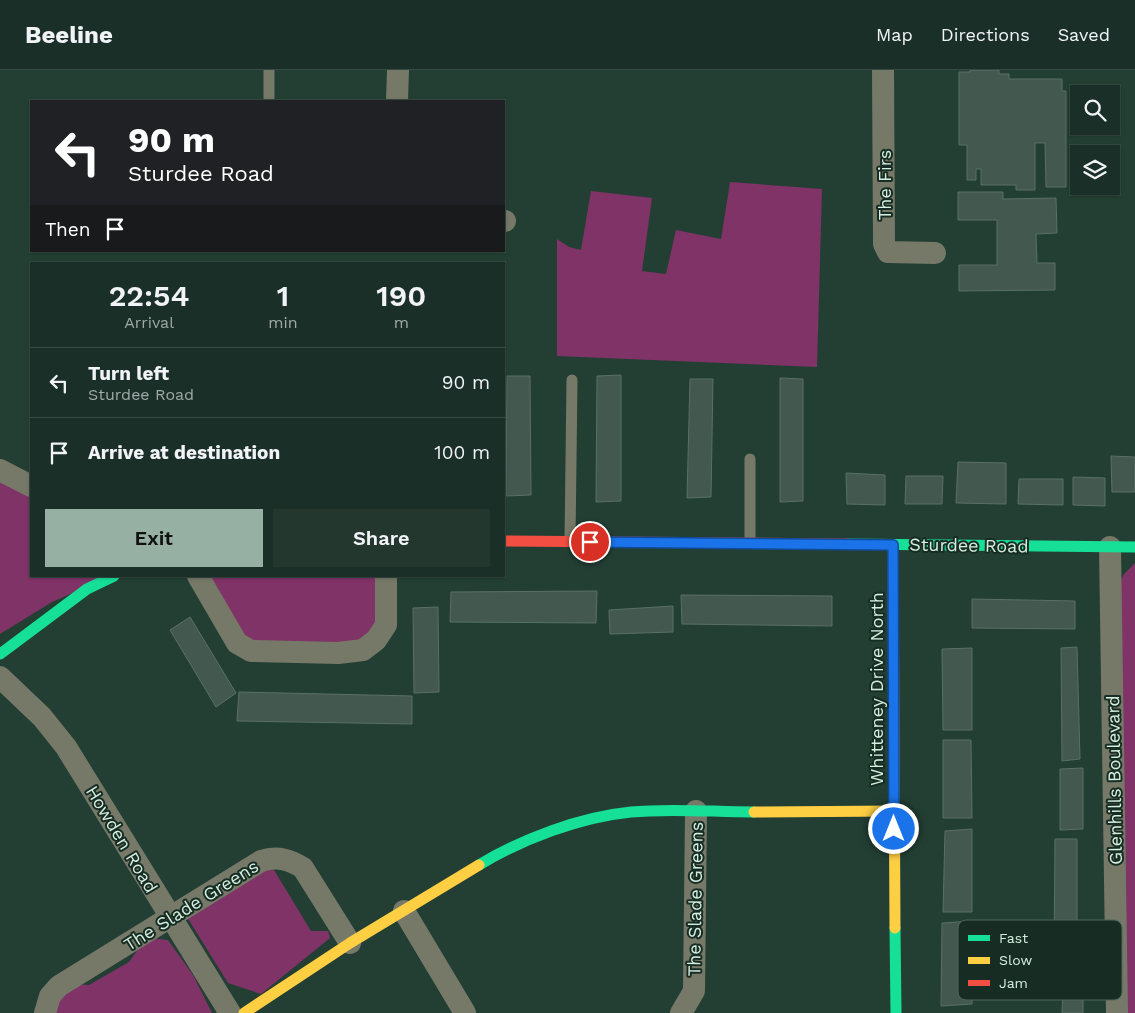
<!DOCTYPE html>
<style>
:root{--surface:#1a2f27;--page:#23372f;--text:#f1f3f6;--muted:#9fa9a7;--line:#384a44;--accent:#96b1a4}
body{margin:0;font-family:"Work Sans",sans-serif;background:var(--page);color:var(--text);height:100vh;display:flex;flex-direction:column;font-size:19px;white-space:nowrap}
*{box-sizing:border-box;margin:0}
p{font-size:16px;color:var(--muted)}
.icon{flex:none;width:28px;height:28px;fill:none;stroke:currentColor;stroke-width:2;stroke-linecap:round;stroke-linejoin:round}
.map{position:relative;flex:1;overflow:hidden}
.details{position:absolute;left:30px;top:192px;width:475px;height:315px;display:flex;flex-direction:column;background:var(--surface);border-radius:0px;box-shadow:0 1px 4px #0004,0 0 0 1px var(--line)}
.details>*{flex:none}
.hud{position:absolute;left:30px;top:30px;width:475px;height:152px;border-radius:0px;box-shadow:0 1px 4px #0004,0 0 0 1px var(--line);background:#202124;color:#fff;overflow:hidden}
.tools{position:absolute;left:1070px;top:15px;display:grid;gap:10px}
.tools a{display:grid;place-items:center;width:50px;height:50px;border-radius:0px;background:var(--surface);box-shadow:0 1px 4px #0004,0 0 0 1px var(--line);font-size:25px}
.pin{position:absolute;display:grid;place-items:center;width:42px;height:42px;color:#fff;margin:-21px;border:2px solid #fff;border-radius:50%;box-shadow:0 1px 5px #0007}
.me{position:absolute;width:55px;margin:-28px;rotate:0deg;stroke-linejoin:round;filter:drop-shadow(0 0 4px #0008)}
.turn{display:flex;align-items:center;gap:18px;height:105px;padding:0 15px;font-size:22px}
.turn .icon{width:65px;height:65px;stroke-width:2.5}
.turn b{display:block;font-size:35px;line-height:42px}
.then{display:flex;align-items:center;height:48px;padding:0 15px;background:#0003;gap:10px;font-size:19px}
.eta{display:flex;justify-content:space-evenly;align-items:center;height:85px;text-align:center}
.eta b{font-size:30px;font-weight:600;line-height:35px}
.action{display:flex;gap:10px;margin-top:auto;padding:10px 15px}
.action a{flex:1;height:58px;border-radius:0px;background:var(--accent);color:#111;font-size:20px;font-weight:600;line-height:58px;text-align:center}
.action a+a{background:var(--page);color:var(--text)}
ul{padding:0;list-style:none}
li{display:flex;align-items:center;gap:15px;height:70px;padding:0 15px;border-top:1px solid var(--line)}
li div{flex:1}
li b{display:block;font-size:19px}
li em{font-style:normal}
header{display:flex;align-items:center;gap:30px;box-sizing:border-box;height:70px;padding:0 25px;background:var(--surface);border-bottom:1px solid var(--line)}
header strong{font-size:24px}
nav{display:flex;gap:28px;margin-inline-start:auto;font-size:18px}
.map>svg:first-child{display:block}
</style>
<header>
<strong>Beeline</strong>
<nav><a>Map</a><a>Directions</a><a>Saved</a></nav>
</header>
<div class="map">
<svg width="1135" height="943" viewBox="0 0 1135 943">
<rect width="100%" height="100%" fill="#233f34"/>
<!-- green -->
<g fill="#7f3366">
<polygon points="730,112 822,119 817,297 557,286 557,169 569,177 581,180 591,121 652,128 642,201 666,204 676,160 721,169"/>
<polygon points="0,402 31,418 31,506 111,506 52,532 0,564"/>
<polygon points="1135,493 1135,943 1124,943 1120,512 1124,504"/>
<polygon points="198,506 386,506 376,570 251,581"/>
<polygon points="264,798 274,800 311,861 328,861 330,868 261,924 228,913 187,847"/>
<polygon points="149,868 168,870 193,905 212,943 52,943 59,924 76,914 89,915 129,892 141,875"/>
</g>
<!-- building -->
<g fill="#435950" stroke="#5a7067">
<polygon points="970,0 999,0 999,4 1009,4 1009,9 1062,9 1062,21 1066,21 1066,117 1046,117 1045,73 1035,73 1035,120 1016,120 1016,115 981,115 981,99 976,99 976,110 967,110 967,75 959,75 959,2 970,2"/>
<polygon points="958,122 1003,122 1003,129 1056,128 1057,163 1036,164 1037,193 1055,193 1055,220 959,221 959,195 997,195 997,150 958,150"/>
<polygon points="621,305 621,431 596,432 597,306"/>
<polygon points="507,306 530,306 531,425 506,426"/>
<polygon points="780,308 803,309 803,431 780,432"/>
<polygon points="690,309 713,309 711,427 687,428"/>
<polygon points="1111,386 1135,387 1135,422 1112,422"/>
<polygon points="958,392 1006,393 1006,434 956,433"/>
<polygon points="846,403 885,405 885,435 847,434"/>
<polygon points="906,406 943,406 942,434 905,434"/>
<polygon points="1073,407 1105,408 1105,436 1073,435"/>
<polygon points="1019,409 1063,409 1063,435 1018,434"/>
<polygon points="597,521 596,553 450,552 451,522"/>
<polygon points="681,525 832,526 832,556 682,554"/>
<polygon points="972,529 1075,531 1075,559 972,558"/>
<polygon points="673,536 673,562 610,564 609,540"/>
<polygon points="438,537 439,622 414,623 413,538"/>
<polygon points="190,547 236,623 216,637 170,560"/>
<polygon points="1077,577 1080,689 1062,691 1061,578"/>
<polygon points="972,578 972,660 943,660 942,579"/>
<polygon points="239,622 412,626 412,654 237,651"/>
<polygon points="943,670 971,670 972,748 943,748"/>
<polygon points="1083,698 1083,759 1060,760 1060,699"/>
<polygon points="972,759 972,842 943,842 945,761"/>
<polygon points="1055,769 1077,769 1077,882 1054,885"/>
<polygon points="973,851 972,934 941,936 942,853"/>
<polygon points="1083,890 1083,943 1062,943 1064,891"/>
</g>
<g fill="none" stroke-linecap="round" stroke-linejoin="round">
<!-- lane -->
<g stroke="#767968" stroke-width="11">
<polyline points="269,0 269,31"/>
<polyline points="570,471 572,310"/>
<polyline points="750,473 750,389"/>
</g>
<!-- street -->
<g stroke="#767968" stroke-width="22">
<polyline points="883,0 884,174 888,182 935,183"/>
<polyline points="397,31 398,0"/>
<polyline points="504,151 505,151"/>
<polyline points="0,400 31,416"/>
<polyline points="1110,477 1117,943"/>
<polyline points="198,506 237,573 251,581 338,583 363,580 376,570 386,555 386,506"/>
<polyline points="0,607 42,647 66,677 230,943"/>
<polyline points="404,841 465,943"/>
<path d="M45 943 50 926 59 916 261 791C277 786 289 789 303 798L350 873"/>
<polyline points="681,943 694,921 696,741"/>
</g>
<!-- fast -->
<g stroke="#16e098" stroke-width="11">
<polyline points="848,474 1135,477"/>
<polyline points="0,584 87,519 114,506"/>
<path d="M479 795C522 769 580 747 631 742 671 738 713 742 754 742"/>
<polyline points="895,858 896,943"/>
</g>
<!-- slow -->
<g stroke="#ffcf43" stroke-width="11">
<polyline points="893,475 895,858"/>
<polyline points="754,742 894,741"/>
<polyline points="244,943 350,873 479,795"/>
</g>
<!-- jam -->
<polyline stroke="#f24e42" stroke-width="11" points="504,471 848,474"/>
</g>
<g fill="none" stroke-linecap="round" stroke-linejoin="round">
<!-- route casing -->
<g stroke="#114b97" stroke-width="12">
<polyline id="route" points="590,472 893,475 894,759"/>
</g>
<!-- route -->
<use href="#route" stroke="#1a73e8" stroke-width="9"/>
</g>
<g text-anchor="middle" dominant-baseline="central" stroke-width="4" stroke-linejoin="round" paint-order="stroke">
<!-- street labels -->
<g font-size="18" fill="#d4eee0" stroke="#172c23">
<text transform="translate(884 115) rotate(-90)">The Firs</text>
<text transform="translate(969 475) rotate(1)">Sturdee Road</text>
<text transform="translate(876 619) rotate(-90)">Whitteney Drive North</text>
<text transform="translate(1114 710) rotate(-91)">Glenhills Boulevard</text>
<text transform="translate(122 769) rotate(59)">Howden Road</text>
<text transform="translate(695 829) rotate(-89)">The Slade Greens</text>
<text transform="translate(191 835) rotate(-32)">The Slade Greens</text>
</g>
</g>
<!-- legend -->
<rect x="958" y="850" width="164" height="80" rx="8" fill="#172c23" stroke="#50665c" stroke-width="1"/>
<rect x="968" y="865" width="22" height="6" fill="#16e098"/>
<rect x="968" y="887" width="22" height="7" fill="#ffcf43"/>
<rect x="968" y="910" width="22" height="6" fill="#f24e42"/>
<g font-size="14" fill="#d4eee0">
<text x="999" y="873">Fast</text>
<text x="999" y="895">Slow</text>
<text x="999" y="918">Jam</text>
</g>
</svg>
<div class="tools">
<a><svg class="icon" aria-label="search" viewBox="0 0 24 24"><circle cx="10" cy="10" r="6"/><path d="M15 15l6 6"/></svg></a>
<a><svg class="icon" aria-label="layers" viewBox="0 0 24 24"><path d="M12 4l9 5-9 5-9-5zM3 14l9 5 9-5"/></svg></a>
</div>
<div class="pin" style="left:590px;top:472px;background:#d93025"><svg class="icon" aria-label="arrive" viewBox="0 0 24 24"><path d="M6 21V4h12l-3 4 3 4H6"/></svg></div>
<svg class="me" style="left:894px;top:759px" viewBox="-20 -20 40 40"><circle r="17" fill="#1a73e8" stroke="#fff" stroke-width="3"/><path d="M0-11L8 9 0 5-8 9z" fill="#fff"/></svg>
<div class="hud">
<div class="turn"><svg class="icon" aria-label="left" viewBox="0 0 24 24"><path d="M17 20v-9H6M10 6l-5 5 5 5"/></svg><div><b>90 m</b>Sturdee Road</div></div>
<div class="then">Then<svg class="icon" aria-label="arrive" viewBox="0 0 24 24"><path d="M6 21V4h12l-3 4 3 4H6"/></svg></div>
</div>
<section class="details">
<div class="eta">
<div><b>22:54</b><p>Arrival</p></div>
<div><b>1</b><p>min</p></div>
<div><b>190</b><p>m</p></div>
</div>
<ul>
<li><svg class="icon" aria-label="left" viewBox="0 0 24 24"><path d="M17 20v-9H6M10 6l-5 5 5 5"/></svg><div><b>Turn left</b><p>Sturdee Road</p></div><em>90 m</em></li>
<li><svg class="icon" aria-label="arrive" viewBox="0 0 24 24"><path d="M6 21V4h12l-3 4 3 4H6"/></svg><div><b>Arrive at destination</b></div><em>100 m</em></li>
</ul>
<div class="action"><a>Exit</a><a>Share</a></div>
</section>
</div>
